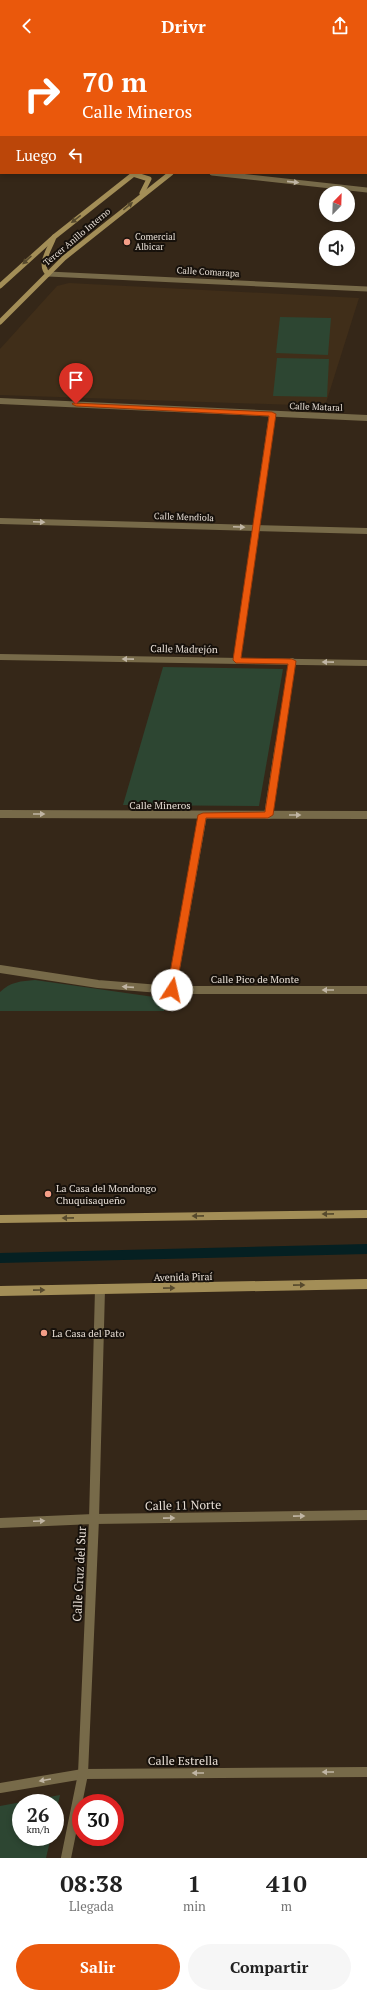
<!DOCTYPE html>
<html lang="es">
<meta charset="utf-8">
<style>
:root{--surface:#fff;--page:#f6f6f6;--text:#222;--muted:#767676;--accent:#ea580c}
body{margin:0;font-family:"PT Serif",serif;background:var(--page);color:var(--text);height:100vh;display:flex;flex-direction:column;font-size:15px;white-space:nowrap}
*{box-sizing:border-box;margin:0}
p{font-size:13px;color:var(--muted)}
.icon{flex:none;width:22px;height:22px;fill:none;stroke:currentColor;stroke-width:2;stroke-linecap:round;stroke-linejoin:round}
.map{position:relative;height:1806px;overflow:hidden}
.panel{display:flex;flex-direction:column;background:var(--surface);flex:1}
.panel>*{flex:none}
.guide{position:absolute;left:0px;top:0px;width:367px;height:122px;box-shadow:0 2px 6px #0003;background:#ea580c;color:#fff;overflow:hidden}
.needle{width:26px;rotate:23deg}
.buttons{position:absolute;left:319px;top:134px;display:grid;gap:8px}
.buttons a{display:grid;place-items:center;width:36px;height:36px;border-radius:50%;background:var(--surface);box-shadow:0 2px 6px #0003;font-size:20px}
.speed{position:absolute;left:12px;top:1742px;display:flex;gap:8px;font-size:20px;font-weight:700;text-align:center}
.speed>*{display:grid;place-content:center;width:52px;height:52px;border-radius:50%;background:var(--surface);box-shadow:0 2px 6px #0003;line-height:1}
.speed small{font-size:10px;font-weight:400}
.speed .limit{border:6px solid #d22;background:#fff;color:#111}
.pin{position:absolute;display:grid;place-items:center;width:34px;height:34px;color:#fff;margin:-41px -17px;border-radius:50% 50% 50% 0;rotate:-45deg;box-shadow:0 0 4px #0007}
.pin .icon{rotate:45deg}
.me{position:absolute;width:44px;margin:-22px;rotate:10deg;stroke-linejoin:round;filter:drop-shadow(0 0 3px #0008)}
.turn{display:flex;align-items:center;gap:14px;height:84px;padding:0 16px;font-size:18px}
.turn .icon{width:52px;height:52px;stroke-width:2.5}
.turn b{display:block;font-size:28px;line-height:34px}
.then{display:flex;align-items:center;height:38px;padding:0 16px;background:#0003;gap:8px;font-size:15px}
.eta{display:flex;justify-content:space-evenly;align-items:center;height:68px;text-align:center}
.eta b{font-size:24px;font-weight:700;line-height:28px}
.action{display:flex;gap:8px;margin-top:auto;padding:8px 16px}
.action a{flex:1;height:46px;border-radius:24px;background:var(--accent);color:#fff;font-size:16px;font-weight:700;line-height:46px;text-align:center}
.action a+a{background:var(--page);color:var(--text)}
header{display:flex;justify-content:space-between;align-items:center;height:52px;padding:0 16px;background:var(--accent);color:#fff;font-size:18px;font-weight:700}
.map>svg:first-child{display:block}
</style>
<header><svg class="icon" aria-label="back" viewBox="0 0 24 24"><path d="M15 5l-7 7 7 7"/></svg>Drivr<svg class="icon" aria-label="share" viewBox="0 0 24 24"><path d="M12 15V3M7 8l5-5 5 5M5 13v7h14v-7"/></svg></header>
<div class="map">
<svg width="367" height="1806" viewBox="0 0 367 1806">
<rect width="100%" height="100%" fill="#352718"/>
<!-- built -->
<g fill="#402e19">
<polygon points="117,0 291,0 116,1"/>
<polygon points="69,231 359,246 325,354 0,343 0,297 57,234"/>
</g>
<!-- green -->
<g fill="#2d4632">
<polygon points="280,265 331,266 328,303 276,301"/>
<polygon points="277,306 329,307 327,345 273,344"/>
<polygon points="163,615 283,617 259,754 123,753"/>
<path d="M35 928 168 947 164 959H0V940C10 930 21 929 35 928Z"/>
<polygon points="60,1743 55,1765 55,1751 21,1751 21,1785 51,1785 46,1806 0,1806 0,1754"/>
</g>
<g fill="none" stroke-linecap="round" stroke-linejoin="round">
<!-- stream -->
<polyline stroke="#052022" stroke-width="10" points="0,1206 367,1197"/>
<!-- minor-far3 -->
<g stroke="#776a49" stroke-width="5">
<polyline points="212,121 367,138"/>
<polyline points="48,222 367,237"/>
</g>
<!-- minor-far2 -->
<g stroke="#776a49" stroke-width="6">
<polyline points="0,349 367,366"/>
<polyline points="0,469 367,479"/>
<polyline points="0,605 367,611"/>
<polyline points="237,608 272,362"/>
<polyline points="279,694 292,609"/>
</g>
<!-- minor-far1 -->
<g stroke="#776a49" stroke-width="8">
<polyline points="0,762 367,763"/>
<polyline points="268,763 279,693"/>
<polyline points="0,917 98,932 172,938 367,938"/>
<polyline points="172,938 203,763"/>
</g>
<!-- minor -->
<g stroke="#776a49" stroke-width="10">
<polyline points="0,1471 94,1467 367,1463"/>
<polyline points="0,1736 83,1722 367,1720"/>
<polyline points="66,1806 83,1722 94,1467 100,1237"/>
</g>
<!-- secondary-far2 -->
<g stroke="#a38e57" stroke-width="5">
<polyline points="342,1 344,0"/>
<polyline points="133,122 149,127 142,141"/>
<path d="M48 222C38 212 50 197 54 185"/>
<polyline points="0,234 54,185 135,121"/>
<polyline points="0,270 64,206 171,121"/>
</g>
<!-- secondary-far1 -->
<polyline stroke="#a38e57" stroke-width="8" points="0,1167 367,1162"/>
<!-- secondary -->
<polyline stroke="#a38e57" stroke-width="10" points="0,1239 367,1232"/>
</g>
<!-- one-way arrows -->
<defs><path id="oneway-solid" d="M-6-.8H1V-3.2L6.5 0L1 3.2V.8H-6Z"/></defs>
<g fill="#c0b5a4">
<use href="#oneway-solid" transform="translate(293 130) rotate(6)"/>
<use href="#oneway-solid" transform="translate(39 470) rotate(2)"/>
<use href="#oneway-solid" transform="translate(239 475) rotate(2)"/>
<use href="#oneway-solid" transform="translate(128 607) rotate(-179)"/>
<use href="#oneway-solid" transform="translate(328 610) rotate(-179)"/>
<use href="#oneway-solid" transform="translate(39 762)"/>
<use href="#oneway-solid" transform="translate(295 763)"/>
<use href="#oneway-solid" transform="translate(128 935) rotate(-176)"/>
<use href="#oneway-solid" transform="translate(328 938) rotate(180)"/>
<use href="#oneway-solid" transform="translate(299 1464) rotate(-1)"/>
<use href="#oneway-solid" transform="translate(169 1466) rotate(-1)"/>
<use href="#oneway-solid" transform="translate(39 1469) rotate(-3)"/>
<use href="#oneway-solid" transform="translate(328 1720) rotate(180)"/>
<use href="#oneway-solid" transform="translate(198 1721) rotate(180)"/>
<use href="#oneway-solid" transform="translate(45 1728) rotate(170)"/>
</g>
<g fill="#56492d">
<use href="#oneway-solid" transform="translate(128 154) rotate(-39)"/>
<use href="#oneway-solid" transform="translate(76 167) rotate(142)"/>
<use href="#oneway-solid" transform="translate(27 208) rotate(137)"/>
<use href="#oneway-solid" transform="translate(328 1162) rotate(179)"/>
<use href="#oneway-solid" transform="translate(198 1164) rotate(179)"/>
<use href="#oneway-solid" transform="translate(68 1166) rotate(179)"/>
<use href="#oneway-solid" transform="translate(299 1233) rotate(-1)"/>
<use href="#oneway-solid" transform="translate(169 1236) rotate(-1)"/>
<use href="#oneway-solid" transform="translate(39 1238) rotate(-1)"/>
</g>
<!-- route -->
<polygon fill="#ea580c" stroke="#983908" points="73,351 272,360 276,362 241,606 292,607 296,609 273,763 268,766 206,766 176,938 172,941 167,938 198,763 203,761 265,760 288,612 236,611 233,608 269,364 76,354 72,352"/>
<!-- markers -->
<g fill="#f49e87" stroke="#17110b" stroke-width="1.5">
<circle cx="127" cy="190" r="4"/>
<circle cx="48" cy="1142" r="4"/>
<circle cx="44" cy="1281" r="4"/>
</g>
<g text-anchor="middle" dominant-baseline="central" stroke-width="4" stroke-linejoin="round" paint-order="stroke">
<!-- far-street labels -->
<g font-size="9" fill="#e7ded5" stroke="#17110b">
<text transform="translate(77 185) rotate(-40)">Tercer Anillo Interno</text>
<text transform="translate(208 220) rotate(3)">Calle Comarapa</text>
<text transform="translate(316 355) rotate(2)">Calle Mataral</text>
<text transform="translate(184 465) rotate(2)">Calle Mendiola</text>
</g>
<!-- far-poi labels -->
<g font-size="9" fill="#e7ded5" stroke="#17110b" text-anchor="start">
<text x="135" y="185">Comercial<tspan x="135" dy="10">Albicar</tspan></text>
</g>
<!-- street labels -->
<g font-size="10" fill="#e7ded5" stroke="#17110b">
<text transform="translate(184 597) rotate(1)">Calle Madrejón</text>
<text x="160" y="753">Calle Mineros</text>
<text x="255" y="927">Calle Pico de Monte</text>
<text transform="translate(183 1225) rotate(-1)">Avenida Piraí</text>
</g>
<!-- poi labels -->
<g font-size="10" fill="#e7ded5" stroke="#17110b" text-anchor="start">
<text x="56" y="1136">La Casa del Mondongo<tspan x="56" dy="12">Chuquisaqueño</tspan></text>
<text x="52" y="1281">La Casa del Pato</text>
</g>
<!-- near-street labels -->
<g font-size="12" fill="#e7ded5" stroke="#17110b">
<text transform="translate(183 1453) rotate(-1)">Calle 11 Norte</text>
<text transform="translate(79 1522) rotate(-87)">Calle Cruz del Sur</text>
<text x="183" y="1708">Calle Estrella</text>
</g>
</g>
</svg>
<div class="buttons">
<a><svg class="needle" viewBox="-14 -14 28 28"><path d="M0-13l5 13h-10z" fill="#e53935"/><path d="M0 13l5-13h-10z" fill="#767676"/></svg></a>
<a><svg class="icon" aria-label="sound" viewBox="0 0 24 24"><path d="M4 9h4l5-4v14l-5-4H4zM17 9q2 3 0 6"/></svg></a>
</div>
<div class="speed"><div>26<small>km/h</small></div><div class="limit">30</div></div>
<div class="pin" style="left:76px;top:352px;background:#d93025"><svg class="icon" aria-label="arrive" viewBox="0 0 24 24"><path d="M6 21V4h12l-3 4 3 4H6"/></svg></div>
<svg class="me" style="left:172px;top:938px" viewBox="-20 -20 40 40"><circle r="19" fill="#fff"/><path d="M0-13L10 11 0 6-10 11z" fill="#ea580c"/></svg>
<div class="guide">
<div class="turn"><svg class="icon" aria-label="right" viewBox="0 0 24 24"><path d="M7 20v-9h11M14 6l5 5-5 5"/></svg><div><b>70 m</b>Calle Mineros</div></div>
<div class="then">Luego<svg class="icon" aria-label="left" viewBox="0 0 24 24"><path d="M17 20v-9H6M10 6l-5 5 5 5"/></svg></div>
</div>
</div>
<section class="panel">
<div class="eta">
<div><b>08:38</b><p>Llegada</p></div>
<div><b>1</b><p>min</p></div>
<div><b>410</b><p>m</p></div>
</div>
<div class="action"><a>Salir</a><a>Compartir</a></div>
</section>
